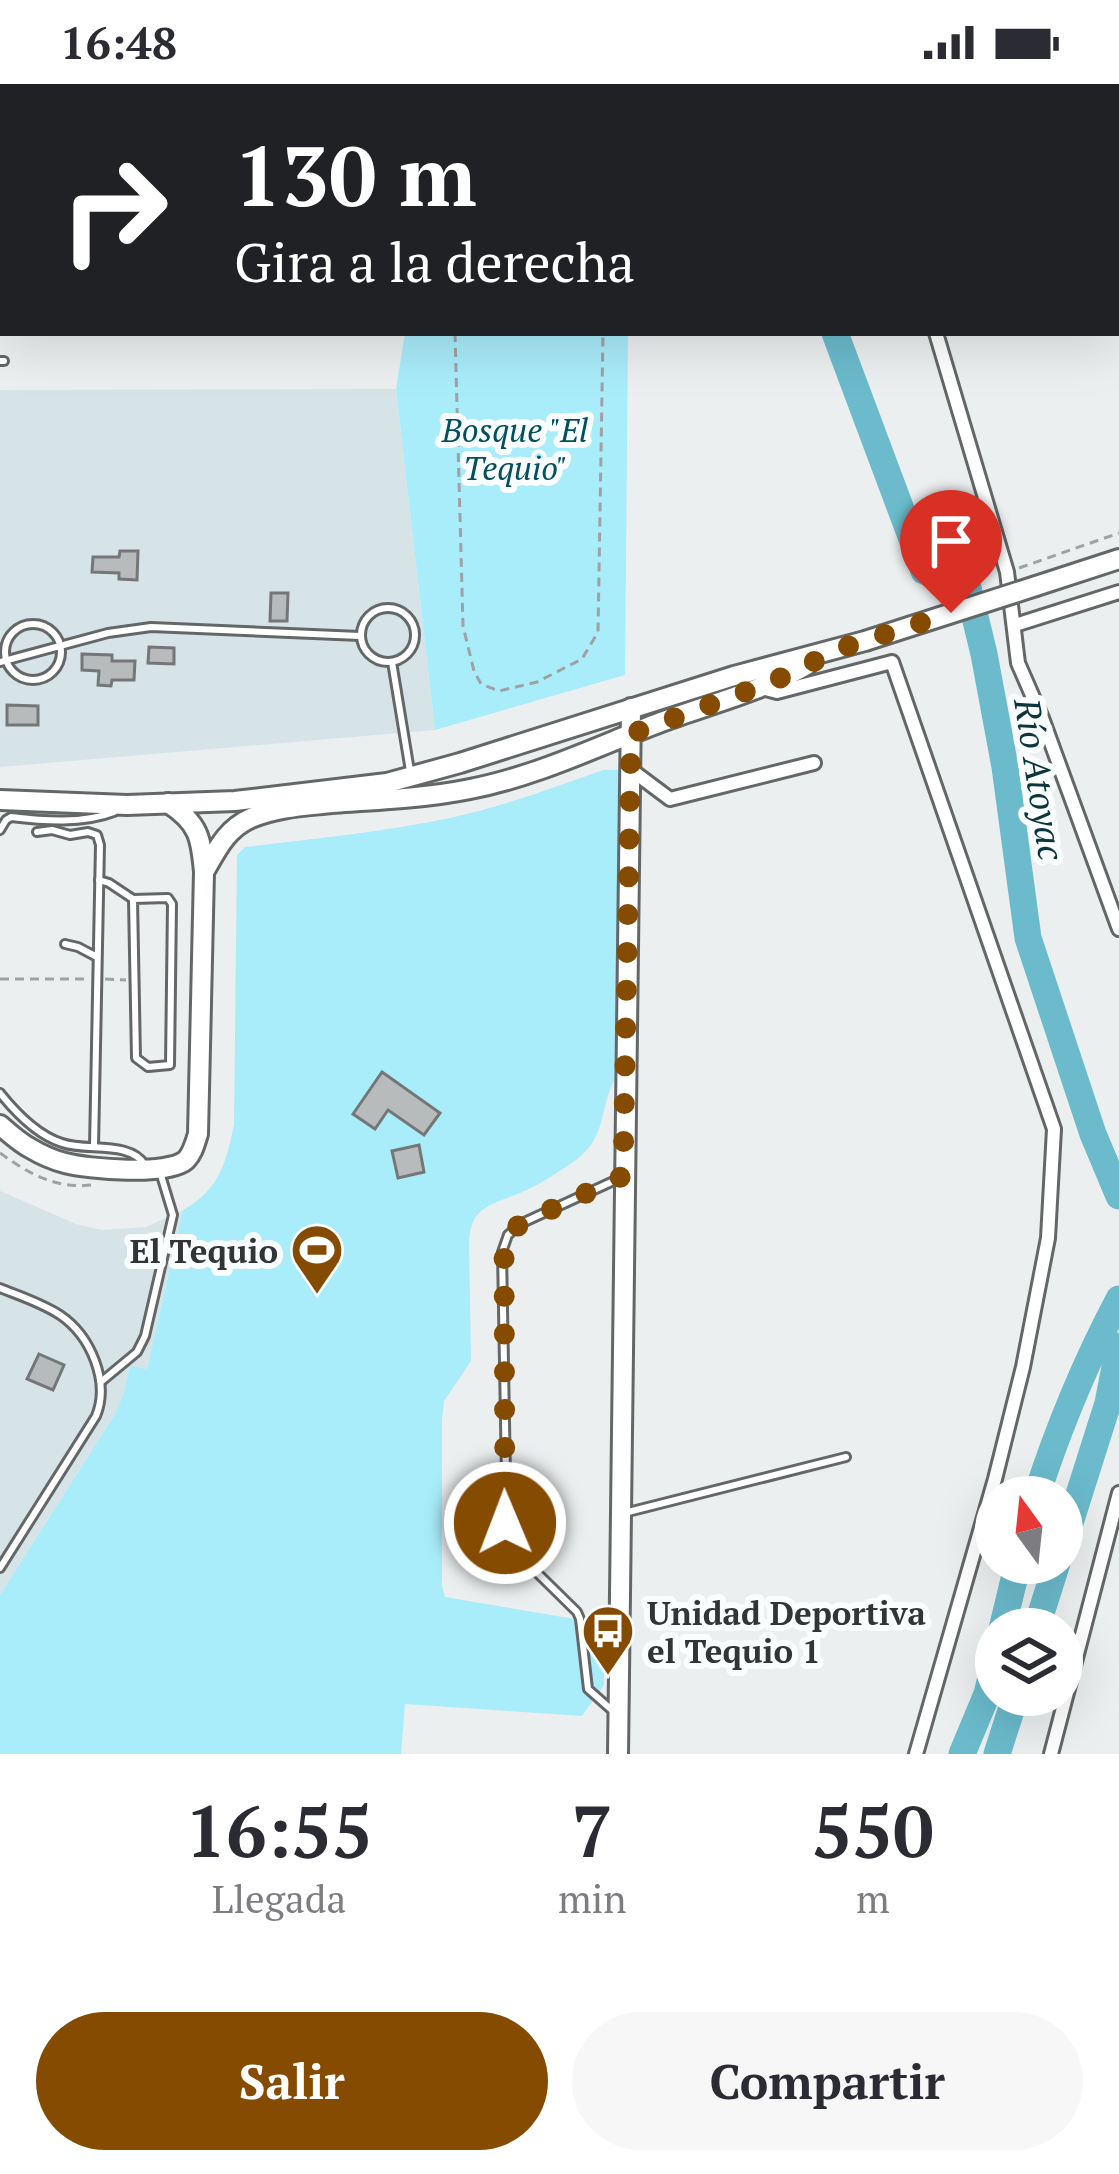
<!DOCTYPE html>
<html lang="es">
<meta charset="utf-8">
<style>
:root{--surface:#fff;--page:#f7f7f7;--text:#2b2b33;--muted:#7c7c81;--accent:#854b01}
body{margin:0;font-family:"PT Serif",serif;background:var(--page);color:var(--text);height:100vh;display:flex;flex-direction:column;font-size:45px;white-space:nowrap}
*{box-sizing:border-box;margin:0}
p{font-size:39px;color:var(--muted)}
.icon{flex:none;width:66px;height:66px;fill:none;stroke:currentColor;stroke-width:2;stroke-linecap:round;stroke-linejoin:round}
.map{position:relative;height:1670px;overflow:hidden}
.sheet{display:flex;flex-direction:column;background:var(--surface);flex:1}
.sheet>*{flex:none}
.hud{position:absolute;left:0px;top:0px;width:1119px;height:252px;box-shadow:0 12px 48px #0002;background:#202124;color:#fff;overflow:hidden}
.needle{width:78px;rotate:345deg}
.tools{position:absolute;left:975px;top:1392px;display:grid;gap:24px}
.tools a{display:grid;place-items:center;width:108px;height:108px;border-radius:50%;background:var(--surface);box-shadow:0 12px 48px #0002;font-size:60px}
.pin{position:absolute;display:grid;place-items:center;width:102px;height:102px;color:#fff;margin:-123px -51px;border-radius:50% 50% 50% 0;rotate:-45deg;box-shadow:0 0 12px #0007}
.pin .icon{rotate:45deg}
.me{position:absolute;width:132px;margin:-66px;rotate:359deg;stroke-linejoin:round;filter:drop-shadow(0 0 9px #0008)}
.turn{display:flex;align-items:center;gap:42px;height:252px;padding:0 36px;font-size:54px}
.turn .icon{width:156px;height:156px;stroke-width:2.5}
.turn b{display:block;font-size:84px;line-height:102px}
.eta{display:flex;justify-content:space-evenly;align-items:center;height:204px;text-align:center}
.eta b{font-size:72px;font-weight:700;line-height:84px}
.cta{display:flex;gap:24px;margin-top:auto;padding:24px 36px}
.cta a{flex:1;height:138px;border-radius:72px;background:var(--accent);color:#fff;font-size:48px;font-weight:700;line-height:138px;text-align:center}
.cta a+a{background:var(--page);color:var(--text)}
.status{display:flex;justify-content:space-between;align-items:center;height:84px;padding:0 60px;background:var(--surface);direction:ltr}
.status svg{height:33px;fill:currentColor}
.map>svg:first-child{display:block}
</style>
<div class="status"><b>16:48</b><svg viewBox="0 0 49 12"><path d="M0 12V9h3v3zM5 12V6h3v6zM10 12V3h3v9zM15 12V0h3v12zM26 1h20v11H26zM47 4h2v5h-2z"/></svg></div>
<div class="map">
<svg width="1119" height="1670" viewBox="0 0 1119 1670">
<rect width="100%" height="100%" fill="#eceff0"/>
<!-- built -->
<g fill="#d7e4e7">
<polygon points="396,305 435,646 0,683 0,306"/>
<polygon points="0,1107 76,1140 102,1146 146,1143 183,1126 147,1285 130,1283 124,1309 115,1330 0,1511"/>
</g>
<!-- green -->
<g fill="#a9ecfa">
<polygon points="0,0 630,0 630,3 3,3 3,30 0,29"/>
<polygon points="405,249 628,249 625,591 435,646 396,305"/>
<path d="M603 686H622L616 993C599 1022 608 1052 576 1076 559 1088 539 1101 520 1109 506 1115 488 1119 478 1130 471 1138 470 1147 469 1157L471 1277 444 1317 442 1336V1502L445 1513 604 1540V1601L582 1632 405 1620 401 1670H0V1511L115 1330 124 1309 130 1282 147 1285 183 1126C219 1106 226 1079 234 1041L237 771 245 763C313 755 382 748 450 734 501 723 553 704 603 686Z"/>
</g>
<g fill="none" stroke-linecap="round" stroke-linejoin="round">
<!-- river -->
<g stroke="#6bbbcc" stroke-width="27">
<polyline points="756,0 756,3"/>
<polyline points="835,249 924,487 968,504 984,570 1005,683 1028,854 1093,1050 1119,1112"/>
<path d="M1036 1413C1058 1345 1085 1279 1119 1215"/>
<polyline points="1062,1464 1108,1319 1119,1262"/>
<polyline points="1002,1545 1018,1479"/>
<polyline points="1036,1545 1057,1479"/>
<polyline points="962,1670 987,1610 996,1572"/>
<polyline points="997,1670 1016,1611"/>
</g>
</g>
<!-- building -->
<g fill="#b8bbbc" stroke="#747778" stroke-width="3">
<polygon points="120,467 138,467 137,496 119,495 119,489 92,488 93,473 119,473"/>
<polygon points="271,509 288,509 287,537 270,537"/>
<polygon points="149,563 174,564 174,580 148,579"/>
<polygon points="82,570 112,571 112,577 135,577 134,596 112,596 111,602 98,601 99,587 82,586"/>
<polygon points="7,621 38,622 38,641 7,641"/>
<polygon points="382,988 440,1029 424,1051 388,1026 375,1045 353,1030"/>
<polygon points="419,1061 424,1088 398,1094 392,1067"/>
<polygon points="39,1270 64,1281 53,1306 27,1295"/>
</g>
<g fill="none" stroke-linecap="round" stroke-linejoin="round">
<!-- lane casing -->
<g stroke="#646767" stroke-width="12">
<g id="lane">
<polyline points="0,103 3,102"/>
<polyline points="0,277 4,277"/>
<circle cx="388" cy="551" r="27"/>
<circle cx="33" cy="568" r="28"/>
<polyline points="0,578 108,549 151,543 360,552"/>
<polyline points="392,578 410,687"/>
<path d="M0 746 6 736 11 733C44 737 83 740 114 728"/>
<polyline points="37,748 52,746 70,751 88,748 97,751 100,761 94,1063"/>
<polyline points="99,796 109,799 133,815 168,814 172,820 170,981 148,983 136,974 133,815"/>
<polyline points="65,860 78,863 97,873"/>
<path d="M0 1009C16 1029 37 1051 62 1059 87 1068 129 1056 145 1081"/>
<path d="M0 1204C20 1212 42 1219 60 1231 91 1252 110 1298 96 1332L0 1484"/>
<polyline points="102,1297 137,1268 145,1252 173,1131 160,1088"/>
<polyline points="624,1429 846,1373"/>
<polyline points="614,1628 588,1605 580,1535 577,1528 515,1467 507,1449 502,1168 508,1151 520,1140 620,1094"/>
</g>
</g>
<!-- street casing -->
<g stroke="#646767" stroke-width="18">
<g id="street">
<polyline points="823,0 825,3"/>
<polyline points="936,249 1007,488 1018,579 1042,634 1119,845"/>
<polyline points="1015,541 1119,508"/>
<polyline points="762,604 777,608 892,578 1054,1045 1048,1154 1023,1283 995,1395 916,1670"/>
<polyline points="630,685 670,715 814,679"/>
<polyline points="1051,1670 1119,1409"/>
</g>
</g>
<!-- secondary casing -->
<g stroke="#646767" stroke-width="24">
<g id="secondary">
<polyline points="1036,502 1119,475"/>
<polyline points="0,716 127,721 235,717 387,699 460,679 734,592 865,557"/>
<path d="M204 788C217 766 226 745 251 734 277 723 305 722 332 719 378 716 426 714 470 705 537 692 598 662 661 638 710 620 762 607 807 581"/>
<path d="M0 1041C9 1049 19 1058 30 1064 40 1070 53 1076 65 1079 88 1085 168 1092 186 1076 193 1069 195 1059 198 1050L204 788C201 754 199 739 168 719"/>
<polyline points="618,1670 631,624"/>
</g>
</g>
<!-- path -->
<g stroke="#9fa2a3" stroke-width="3" stroke-dasharray="9 6" stroke-linecap="butt">
<polyline points="169,0 170,3"/>
<polyline points="447,0 452,3"/>
<polyline points="604,0 605,3"/>
<polyline points="47,3 80,0"/>
<polyline points="0,7 3,7"/>
<polyline points="455,249 463,542 474,587 481,600 499,607 537,598 582,575 598,548 603,249"/>
<polyline points="1019,484 1119,449"/>
<polyline points="0,895 90,895"/>
<polyline points="105,895 126,896"/>
<path d="M0 1069C29 1090 56 1105 92 1101"/>
</g>
<!-- lane -->
<use href="#lane" stroke="#fff" stroke-width="6"/>
<!-- street -->
<use href="#street" stroke="#fff" stroke-width="12"/>
<!-- secondary -->
<use href="#secondary" stroke="#fff" stroke-width="18"/>
<!-- secondary-bridge casing -->
<g stroke="#646767" stroke-width="24" stroke-linecap="butt">
<polyline id="secondary-bridge" points="865,557 1036,502"/>
</g>
<!-- secondary-bridge -->
<use href="#secondary-bridge" stroke="#fff" stroke-width="18"/>
</g>
<g fill="none" stroke-linecap="round" stroke-linejoin="round">
<!-- route -->
<polyline stroke="#854b01" stroke-width="21" stroke-dasharray="0 37.8" points="505,1439 504,1158 508,1151 520,1140 623,1092 631,650 758,603 800,586 830,568 951,529"/>
</g>
<!-- icons -->
<defs>
<g id="stadium-pin" transform="scale(2.7)"><path d="M0 17L-7.5 6A9.5 9.5 0 1 1 7.5 6Z" fill="#854b01" stroke="#f9fdfe"/><path d="M0-5a6.5 5 0 1 0 0 10a6.5 5 0 1 0 0-10ZM-3.5-1.8h7v3.6h-7Z" fill="#fff"/></g>
<g id="bus-pin" transform="scale(2.7)"><path d="M0 17L-7.5 6A9.5 9.5 0 1 1 7.5 6Z" fill="#854b01" stroke="#f9fdfe"/><path d="M-5-6H5V4H4V6H2V4H-2V6H-4V4H-5ZM-3.5-4V0h7V-4ZM-3.5 1.2v1.5H-2V1.2ZM2 1.2v1.5H3.5V1.2Z" fill="#fff"/></g>
</defs>
<g fill-rule="evenodd">
<use href="#stadium-pin" x="317" y="1166"/>
<use href="#bus-pin" x="608" y="1547"/>
</g>
<g text-anchor="middle" dominant-baseline="central" stroke-width="12" stroke-linejoin="round" paint-order="stroke">
<!-- park labels -->
<g font-size="33" font-style="italic" fill="#034f5b" stroke="#f9fdfe">
<text x="515" y="345">Bosque "El<tspan x="515" dy="38">Tequio"</tspan></text>
</g>
<!-- poi labels -->
<g font-size="33" font-weight="bold" fill="#333435" stroke="#f9fdfe" text-anchor="end">
<text x="278" y="1166">El Tequio</text>
<text x="647" y="1528" text-anchor="start">Unidad Deportiva<tspan x="647" dy="38">el Tequio 1</tspan></text>
</g>
<!-- water labels -->
<g font-size="36" font-style="italic" fill="#0d353c" stroke="#f9fdfe">
<text transform="translate(1040 695) rotate(81)">Río Atoyac</text>
</g>
</g>
</svg>
<div class="tools">
<a><svg class="needle" viewBox="-14 -14 28 28"><path d="M0-13l5 13h-10z" fill="#e53935"/><path d="M0 13l5-13h-10z" fill="#7c7c81"/></svg></a>
<a><svg class="icon" aria-label="layers" viewBox="0 0 24 24"><path d="M12 4l9 5-9 5-9-5zM3 14l9 5 9-5"/></svg></a>
</div>
<div class="pin" style="left:951px;top:529px;background:#d93025"><svg class="icon" aria-label="arrive" viewBox="0 0 24 24"><path d="M6 21V4h12l-3 4 3 4H6"/></svg></div>
<svg class="me" style="left:505px;top:1439px" viewBox="-20 -20 40 40"><circle r="17" fill="#854b01" stroke="#fff" stroke-width="3"/><path d="M0-11L8 9 0 5-8 9z" fill="#fff"/></svg>
<div class="hud">
<div class="turn"><svg class="icon" aria-label="right" viewBox="0 0 24 24"><path d="M7 20v-9h11M14 6l5 5-5 5"/></svg><div><b>130 m</b>Gira a la derecha</div></div>
</div>
</div>
<section class="sheet">
<div class="eta">
<div><b>16:55</b><p>Llegada</p></div>
<div><b>7</b><p>min</p></div>
<div><b>550</b><p>m</p></div>
</div>
<div class="cta"><a>Salir</a><a>Compartir</a></div>
</section>
